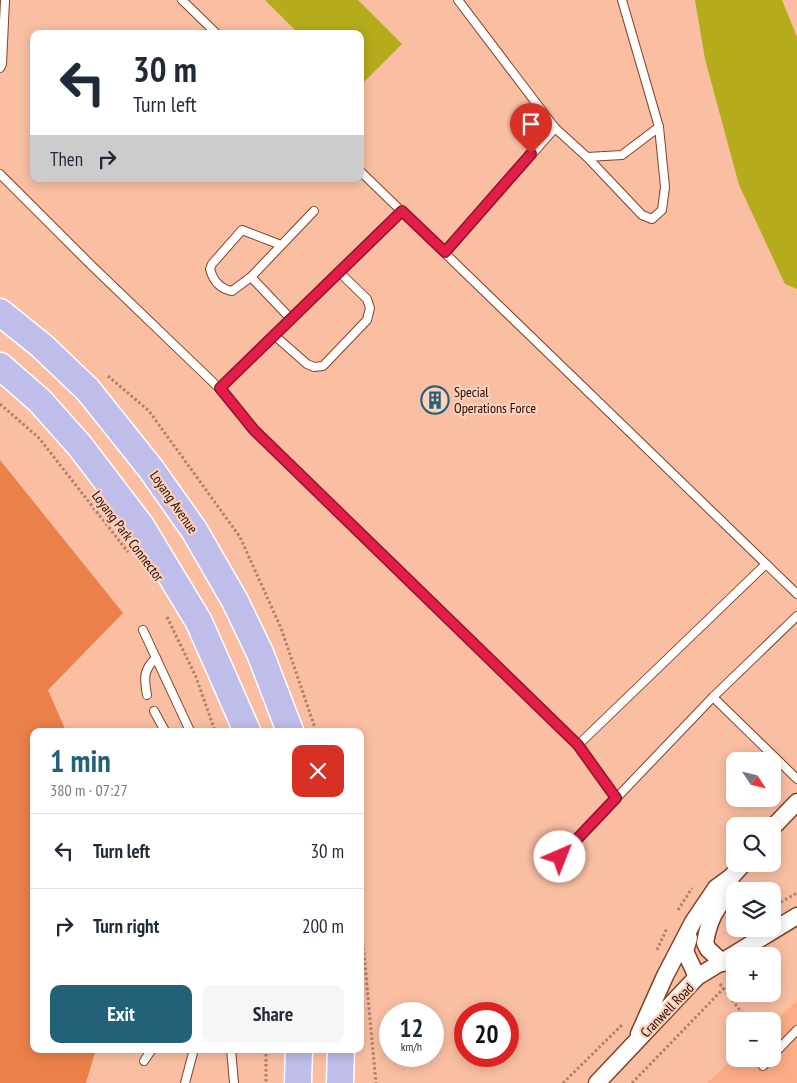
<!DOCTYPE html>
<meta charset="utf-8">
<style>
:root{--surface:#fff;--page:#f6f6f7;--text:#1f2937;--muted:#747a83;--line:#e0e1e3;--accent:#236178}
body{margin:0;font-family:"PT Sans Narrow",sans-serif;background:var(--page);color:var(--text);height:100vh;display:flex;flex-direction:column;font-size:19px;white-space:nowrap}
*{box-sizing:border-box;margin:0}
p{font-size:16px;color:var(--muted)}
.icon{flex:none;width:28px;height:28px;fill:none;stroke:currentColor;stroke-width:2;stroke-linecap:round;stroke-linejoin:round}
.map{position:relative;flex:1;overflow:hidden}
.panel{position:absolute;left:30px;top:728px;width:334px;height:325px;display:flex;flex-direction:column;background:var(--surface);border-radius:10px;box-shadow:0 2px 12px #0003}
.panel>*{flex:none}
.guide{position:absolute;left:30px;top:30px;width:334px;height:152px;border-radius:10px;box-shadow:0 2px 12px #0003;background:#fff;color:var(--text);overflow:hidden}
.needle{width:32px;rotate:125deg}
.fabs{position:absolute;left:726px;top:752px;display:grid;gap:10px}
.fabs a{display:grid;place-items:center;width:55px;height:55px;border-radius:10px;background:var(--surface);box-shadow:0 2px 12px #0003;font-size:25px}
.speed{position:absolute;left:379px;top:1002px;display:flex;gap:10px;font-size:25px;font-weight:700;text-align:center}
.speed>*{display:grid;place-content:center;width:65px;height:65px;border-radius:50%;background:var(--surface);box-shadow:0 2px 12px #0003;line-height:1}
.speed small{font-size:12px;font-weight:400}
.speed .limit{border:8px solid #d22;background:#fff;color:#111}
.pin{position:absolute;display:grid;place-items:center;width:42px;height:42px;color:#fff;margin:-51px -21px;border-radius:50% 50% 50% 0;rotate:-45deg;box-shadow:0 0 5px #0007}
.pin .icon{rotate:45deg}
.me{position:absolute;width:55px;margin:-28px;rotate:44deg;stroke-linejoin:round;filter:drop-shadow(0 0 4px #0008)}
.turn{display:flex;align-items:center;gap:18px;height:105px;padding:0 20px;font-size:22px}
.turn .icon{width:65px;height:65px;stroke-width:2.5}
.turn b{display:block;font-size:35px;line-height:42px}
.then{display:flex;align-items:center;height:48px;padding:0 20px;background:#0003;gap:10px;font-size:19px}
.round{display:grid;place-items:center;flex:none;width:52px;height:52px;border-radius:10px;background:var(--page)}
.summary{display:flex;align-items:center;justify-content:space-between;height:85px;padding:0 20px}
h1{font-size:30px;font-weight:700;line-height:38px;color:var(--accent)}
.action{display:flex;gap:10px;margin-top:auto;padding:10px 20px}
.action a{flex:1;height:58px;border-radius:10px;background:var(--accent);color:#fff;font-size:20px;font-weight:700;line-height:58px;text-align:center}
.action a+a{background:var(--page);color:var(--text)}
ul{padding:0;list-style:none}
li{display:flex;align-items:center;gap:15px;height:75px;padding:0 20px;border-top:1px solid var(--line)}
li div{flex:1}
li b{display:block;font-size:19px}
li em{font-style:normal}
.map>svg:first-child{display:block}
</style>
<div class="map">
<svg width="797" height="1083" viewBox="0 0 797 1083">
<rect width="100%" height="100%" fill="#fabfa3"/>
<!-- built -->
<polygon fill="#fcac86" points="797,1001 797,1083 707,1083 735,1057 735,1059 772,1059 773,1023"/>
<!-- forest -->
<polygon fill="#eb804a" points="0,460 123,613 48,690 66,731 34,731 34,1049 96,1049 86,1083 0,1083"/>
<!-- water -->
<g fill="#b5ac1d">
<polygon points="265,0 358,0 402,44 360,86 360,34 299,34"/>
<polygon points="695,0 782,0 797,37 797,289 785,284 739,185 705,59"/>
</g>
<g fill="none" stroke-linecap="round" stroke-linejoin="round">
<!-- service casing -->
<g stroke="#814222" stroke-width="10">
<g id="service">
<polyline points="182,0 217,34"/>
<polyline points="458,0 555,128 587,157 642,215 652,219 662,210 665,187 659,127 622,0"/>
<polyline points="0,68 2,64 5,0"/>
<polyline points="587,157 622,155 659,127"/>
<polyline points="360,171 797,594"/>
<polyline points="0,174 91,265 219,388 254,430 578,745 616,798"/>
<path d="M281 245 242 230 212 264 210 269C213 280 220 289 232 291L251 277 314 211"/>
<polyline points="445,253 555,128"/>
<polyline points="251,277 291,319"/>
<polyline points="274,335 307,364 314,367 323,366 367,320 370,308 367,299 339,272"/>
<polyline points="219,388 402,211"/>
<polyline points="143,630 190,731"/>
<path d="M147 695C144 678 143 670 156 658"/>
<polyline points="713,697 797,779"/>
<polyline points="154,711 165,731"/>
<polyline points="578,745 766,564"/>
<polyline points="560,857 713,697 797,616"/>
<polyline points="231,1049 234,1083"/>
<polyline points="772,1056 797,1030"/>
<polyline points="144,1061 152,1049"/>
<polyline points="763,1066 770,1059"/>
<polyline points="185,1083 194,1049"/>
</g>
</g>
<!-- minor casing -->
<g stroke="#814222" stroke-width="19">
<g id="minor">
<polyline points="772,828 797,802"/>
<polyline points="689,938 685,951 697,977"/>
<path d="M723 963 708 949 705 943C707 931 710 919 717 909 726 893 729 897 731 877"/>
<polyline points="639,1034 665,976 693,922 716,888 731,877 743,864"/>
<polyline points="597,1083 697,977 797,916"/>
</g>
</g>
<!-- primary casing -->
<g stroke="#fff" stroke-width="29">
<g id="primary">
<polyline points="0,312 42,346 88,390 151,469 194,530 235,601 260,653 290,731"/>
<polyline points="0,366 40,401 80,446 141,526 199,622 247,731"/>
<polyline points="298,1083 299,1049"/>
<polyline points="340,1083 341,1049"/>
</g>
</g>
<!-- path -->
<g stroke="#af806a" stroke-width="3" stroke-dasharray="2.5 2.5" stroke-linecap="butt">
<polyline points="108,376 149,411 240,537 281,628 316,731"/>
<polyline points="0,404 39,438 128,552"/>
<polyline points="167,617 196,677 215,731"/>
<polyline points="772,907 797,893"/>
<polyline points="678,910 692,888"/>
<polyline points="360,928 363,944 376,1083"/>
<polyline points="730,934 737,929"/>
<polyline points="657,950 667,928"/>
<polyline points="720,984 748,1021"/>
<polyline points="266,1049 266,1083"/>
<polyline points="563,1083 623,1024"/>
<polyline points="632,1083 723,989 735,981"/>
</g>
<!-- service -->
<use href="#service" stroke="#fff" stroke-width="8"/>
<!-- minor -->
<use href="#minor" stroke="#fff" stroke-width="16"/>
<!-- primary -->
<use href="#primary" stroke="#bfbdea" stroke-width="26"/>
</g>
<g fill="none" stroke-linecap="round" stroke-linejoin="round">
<!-- route casing -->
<g stroke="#92132f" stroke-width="12">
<polyline id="route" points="531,154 445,252 402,211 220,388 254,430 578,745 616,798 560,857"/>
</g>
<!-- route -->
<use href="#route" stroke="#e11d48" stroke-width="9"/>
</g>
<!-- icons -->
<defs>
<g id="building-ring" transform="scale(1.4375)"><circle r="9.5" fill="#fdd0bb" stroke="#236178" stroke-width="1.5"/><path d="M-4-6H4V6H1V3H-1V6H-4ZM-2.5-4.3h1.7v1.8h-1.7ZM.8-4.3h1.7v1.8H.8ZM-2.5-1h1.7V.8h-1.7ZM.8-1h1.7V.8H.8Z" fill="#236178"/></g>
</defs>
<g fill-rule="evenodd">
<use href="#building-ring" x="435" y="400"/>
</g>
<g text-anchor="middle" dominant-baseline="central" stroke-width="4.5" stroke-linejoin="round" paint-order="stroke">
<!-- poi labels -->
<g font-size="14" fill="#240a01" stroke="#fdd0bb" text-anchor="start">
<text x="454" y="392">Special<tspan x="454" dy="16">Operations Force</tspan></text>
</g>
<!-- street labels -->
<g font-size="14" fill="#240a01" stroke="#fdd0bb">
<text transform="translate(174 502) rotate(55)">Loyang Avenue</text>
<text transform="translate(128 536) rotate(53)">Loyang Park Connector</text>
<text transform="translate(667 1010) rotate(-46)">Cranwell Road</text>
</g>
</g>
</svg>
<div class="fabs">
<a><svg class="needle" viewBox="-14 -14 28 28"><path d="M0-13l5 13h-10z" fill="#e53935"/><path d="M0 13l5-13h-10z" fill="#747a83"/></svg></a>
<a><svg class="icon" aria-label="search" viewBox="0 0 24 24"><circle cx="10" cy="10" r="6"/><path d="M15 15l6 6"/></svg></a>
<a><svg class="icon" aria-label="layers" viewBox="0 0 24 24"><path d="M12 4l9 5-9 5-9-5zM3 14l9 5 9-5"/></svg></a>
<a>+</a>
<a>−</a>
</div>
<div class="speed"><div>12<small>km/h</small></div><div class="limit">20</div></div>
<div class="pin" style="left:531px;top:154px;background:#d93025"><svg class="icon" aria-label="arrive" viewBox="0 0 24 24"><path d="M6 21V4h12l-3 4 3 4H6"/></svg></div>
<svg class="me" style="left:560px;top:857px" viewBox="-20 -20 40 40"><circle r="19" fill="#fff"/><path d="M0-13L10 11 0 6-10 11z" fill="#e11d48"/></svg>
<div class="guide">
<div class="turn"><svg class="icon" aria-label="left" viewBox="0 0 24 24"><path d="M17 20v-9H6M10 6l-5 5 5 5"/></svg><div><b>30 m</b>Turn left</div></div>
<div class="then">Then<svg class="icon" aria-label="right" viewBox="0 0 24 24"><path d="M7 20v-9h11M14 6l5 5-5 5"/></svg></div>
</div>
<section class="panel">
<div class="summary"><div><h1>1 min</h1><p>380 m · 07:27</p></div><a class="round" style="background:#d93025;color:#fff"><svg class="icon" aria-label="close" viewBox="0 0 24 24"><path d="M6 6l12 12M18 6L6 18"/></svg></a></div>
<ul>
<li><svg class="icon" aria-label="left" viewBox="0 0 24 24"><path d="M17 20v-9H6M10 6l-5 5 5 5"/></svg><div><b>Turn left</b></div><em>30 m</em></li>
<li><svg class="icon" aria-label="right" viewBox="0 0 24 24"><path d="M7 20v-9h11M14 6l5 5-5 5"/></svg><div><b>Turn right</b></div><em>200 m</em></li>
</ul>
<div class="action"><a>Exit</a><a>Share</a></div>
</section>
</div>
